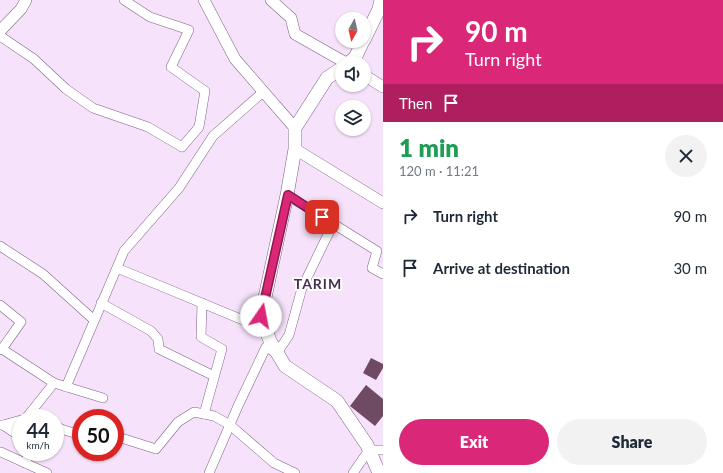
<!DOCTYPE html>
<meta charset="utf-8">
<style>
:root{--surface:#fff;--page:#f2f2f3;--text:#1f2937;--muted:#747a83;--accent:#db2777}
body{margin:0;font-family:Lato,sans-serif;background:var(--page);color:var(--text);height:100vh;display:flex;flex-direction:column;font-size:15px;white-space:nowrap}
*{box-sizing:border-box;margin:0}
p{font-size:13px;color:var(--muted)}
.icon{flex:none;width:22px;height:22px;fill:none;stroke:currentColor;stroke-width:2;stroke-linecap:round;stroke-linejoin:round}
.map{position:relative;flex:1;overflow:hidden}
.drawer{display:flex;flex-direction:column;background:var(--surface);width:340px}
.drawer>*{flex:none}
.guide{background:#db2777;color:#fff;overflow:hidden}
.needle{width:26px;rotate:188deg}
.controls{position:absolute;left:335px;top:12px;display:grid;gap:8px}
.controls a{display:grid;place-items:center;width:36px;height:36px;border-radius:50%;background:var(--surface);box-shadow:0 1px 3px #0004;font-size:20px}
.speed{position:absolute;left:12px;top:409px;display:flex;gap:8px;font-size:20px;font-weight:700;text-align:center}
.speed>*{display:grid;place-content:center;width:52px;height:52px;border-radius:50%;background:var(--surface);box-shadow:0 1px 3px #0004;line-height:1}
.speed small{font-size:10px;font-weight:400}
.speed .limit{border:6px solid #d22;background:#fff;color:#111}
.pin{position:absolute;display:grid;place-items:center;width:34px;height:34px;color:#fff;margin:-17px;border-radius:8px;box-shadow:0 2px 6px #0006}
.me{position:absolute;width:44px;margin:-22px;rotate:12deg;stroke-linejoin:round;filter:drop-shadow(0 0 3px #0008)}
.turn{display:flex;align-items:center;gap:14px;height:84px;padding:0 16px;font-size:18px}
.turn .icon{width:52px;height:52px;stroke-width:2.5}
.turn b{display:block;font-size:28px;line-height:34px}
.then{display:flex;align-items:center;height:38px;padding:0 16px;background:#0003;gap:8px;font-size:15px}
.round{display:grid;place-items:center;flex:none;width:42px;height:42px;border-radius:21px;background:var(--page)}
.headline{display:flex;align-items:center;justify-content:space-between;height:68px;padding:0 16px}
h1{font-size:24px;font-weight:800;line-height:30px;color:#1e9e55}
.button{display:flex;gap:8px;margin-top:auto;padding:8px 16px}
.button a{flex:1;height:46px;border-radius:24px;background:var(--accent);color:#fff;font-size:16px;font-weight:800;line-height:46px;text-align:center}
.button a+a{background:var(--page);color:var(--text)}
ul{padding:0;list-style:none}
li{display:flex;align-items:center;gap:12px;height:52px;padding:0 16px}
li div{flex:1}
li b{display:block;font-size:15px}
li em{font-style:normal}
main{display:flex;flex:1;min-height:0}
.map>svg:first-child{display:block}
</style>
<main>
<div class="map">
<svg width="383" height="473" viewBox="0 0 383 473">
<rect width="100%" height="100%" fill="#f6e3fb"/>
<!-- building -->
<g fill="#6f4a63">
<polygon points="371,358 383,364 383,368 376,380 363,373"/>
<polygon points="366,385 383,399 383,416 375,426 350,406"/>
</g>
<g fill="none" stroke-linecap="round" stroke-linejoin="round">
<!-- minor casing -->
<g stroke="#7c6183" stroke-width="10">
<g id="minor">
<polyline points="0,36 34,59 66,89 93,108 148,127 182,147 199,127 205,91 171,67 189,30 150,17 124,0"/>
<polyline points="287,195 377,251 372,268 383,274"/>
<polyline points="0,246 43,274 94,320"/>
<polyline points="117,268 265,329"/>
<polyline points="101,303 151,331 158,339 159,349 214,376"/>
<polyline points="202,303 201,337 222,349 204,414"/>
<polyline points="0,305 21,322 2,349"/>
<polyline points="0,350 2,349 54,383 103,398"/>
<polyline points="66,387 124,251 179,188 213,136 263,92"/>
<polyline points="31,413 41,418"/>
<polyline points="26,418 54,383"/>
<polyline points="0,425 3,425 21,420"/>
<polyline points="3,425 21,437"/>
<polyline points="55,426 64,430 81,435"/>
<polyline points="115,436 156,449 178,422 194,412 214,416 230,425 274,463 295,473"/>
<polyline points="1,452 47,473"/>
<polyline points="25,463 30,452"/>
<polyline points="209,473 238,406 266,347 277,353 289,335 302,288 333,224"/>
<polyline points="353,473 369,450 383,450"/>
</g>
</g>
<!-- tertiary casing -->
<g stroke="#7c6183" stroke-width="12">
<g id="tertiary">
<polyline points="204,0 235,59 295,128"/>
<polyline points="271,0 291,18 295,34 346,63"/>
<polyline points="0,31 21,9 26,0"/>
<polyline points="364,75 383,87"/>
<polyline points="295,149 383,203"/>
</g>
</g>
<!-- secondary casing -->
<g stroke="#7c6183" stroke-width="14">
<g id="secondary">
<polyline points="364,40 379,9 381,0"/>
<polyline points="348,63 355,58 363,41"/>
<polyline points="342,68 327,78 295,128 295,149 287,195 261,316 270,341 285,366 337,401 367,445 379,473"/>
</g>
</g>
<!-- minor -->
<use href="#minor" stroke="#fff" stroke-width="9"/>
<!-- tertiary -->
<use href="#tertiary" stroke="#fff" stroke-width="11"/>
<!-- secondary -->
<use href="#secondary" stroke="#fff" stroke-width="13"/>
</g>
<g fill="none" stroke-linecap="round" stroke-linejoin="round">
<!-- route casing -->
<g stroke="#8e194d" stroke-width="10">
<polyline id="route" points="261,316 288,195 322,217"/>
</g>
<!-- route -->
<use href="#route" stroke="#db2777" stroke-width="7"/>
</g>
<g text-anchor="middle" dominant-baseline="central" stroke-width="4" stroke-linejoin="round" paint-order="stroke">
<!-- district labels -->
<g font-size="14" font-weight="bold" letter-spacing="1" fill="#493050" stroke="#fff">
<text x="318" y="283">TARIM</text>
</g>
</g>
</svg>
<div class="controls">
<a><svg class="needle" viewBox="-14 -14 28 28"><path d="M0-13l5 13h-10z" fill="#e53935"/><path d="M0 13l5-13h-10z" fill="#747a83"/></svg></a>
<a><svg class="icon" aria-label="sound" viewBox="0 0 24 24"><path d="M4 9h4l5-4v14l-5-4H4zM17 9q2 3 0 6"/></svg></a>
<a><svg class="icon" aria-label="layers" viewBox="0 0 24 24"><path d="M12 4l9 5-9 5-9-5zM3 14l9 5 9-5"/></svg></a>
</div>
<div class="speed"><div>44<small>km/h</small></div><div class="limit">50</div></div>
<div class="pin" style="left:322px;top:217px;background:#d93025"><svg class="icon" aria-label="arrive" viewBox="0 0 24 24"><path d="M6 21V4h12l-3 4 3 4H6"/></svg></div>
<svg class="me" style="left:261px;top:316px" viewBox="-20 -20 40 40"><circle r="19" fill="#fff"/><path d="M0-13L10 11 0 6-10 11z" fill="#db2777"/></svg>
</div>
<section class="drawer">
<div class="guide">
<div class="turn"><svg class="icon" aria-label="right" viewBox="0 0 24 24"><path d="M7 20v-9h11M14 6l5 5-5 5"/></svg><div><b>90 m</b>Turn right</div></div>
<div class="then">Then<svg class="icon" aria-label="arrive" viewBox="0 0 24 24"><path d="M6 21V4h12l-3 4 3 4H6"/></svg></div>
</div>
<div class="headline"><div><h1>1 min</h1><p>120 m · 11:21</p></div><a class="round"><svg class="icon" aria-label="close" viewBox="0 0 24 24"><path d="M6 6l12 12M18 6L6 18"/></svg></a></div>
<ul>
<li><svg class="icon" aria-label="right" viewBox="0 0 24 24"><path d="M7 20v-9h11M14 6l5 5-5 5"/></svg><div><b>Turn right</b></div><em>90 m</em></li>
<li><svg class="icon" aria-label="arrive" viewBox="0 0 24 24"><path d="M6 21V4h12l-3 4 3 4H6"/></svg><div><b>Arrive at destination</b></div><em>30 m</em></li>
</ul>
<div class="button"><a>Exit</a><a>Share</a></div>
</section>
</main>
